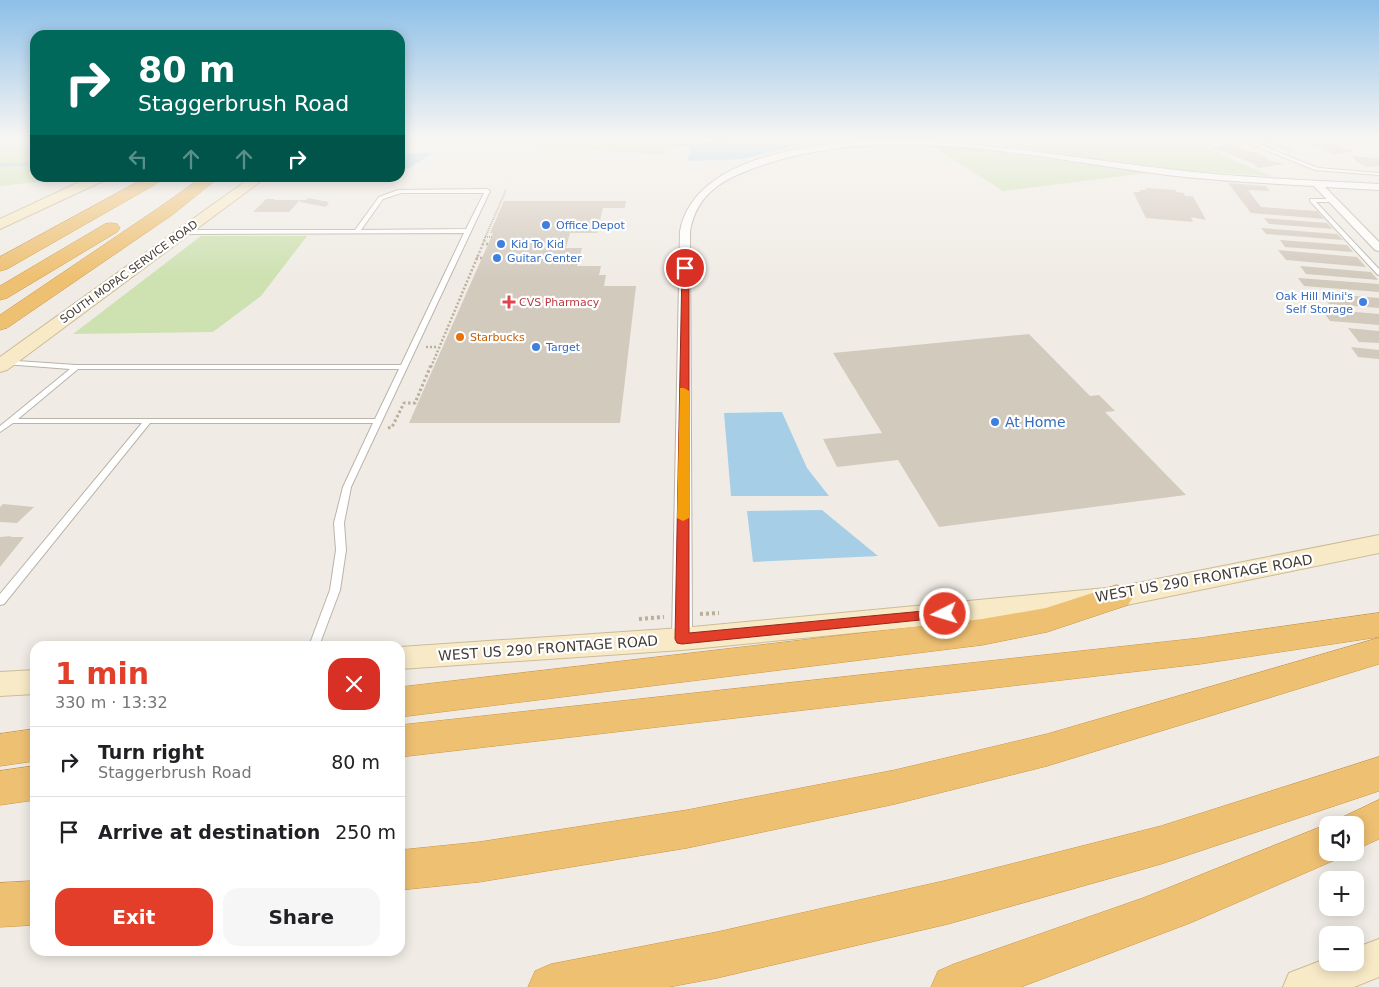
<!DOCTYPE html>
<meta charset="utf-8">
<style>
:root{--surface:#fff;--page:#f6f6f6;--text:#202124;--muted:#757577;--line:#e0e0e0;--accent:#e33e29}
body{margin:0;font-family:"DejaVu Sans",sans-serif;background:var(--page);color:var(--text);height:100vh;display:flex;flex-direction:column;font-size:19px;white-space:nowrap}
*{box-sizing:border-box;margin:0}
p{font-size:16px;color:var(--muted)}
.icon{flex:none;width:28px;height:28px;fill:none;stroke:currentColor;stroke-width:2;stroke-linecap:round;stroke-linejoin:round}
.map{position:relative;flex:1;overflow:hidden}
.side{position:absolute;left:30px;top:641px;width:375px;height:315px;display:flex;flex-direction:column;background:var(--surface);border-radius:15px;box-shadow:0 2px 12px #0003}
.side>*{flex:none}
.hud{position:absolute;left:30px;top:30px;width:375px;height:152px;border-radius:15px;box-shadow:0 2px 12px #0003;background:#00695c;color:#fff;overflow:hidden}
.buttons{position:absolute;left:1319px;top:816px;display:grid;gap:10px}
.buttons a{display:grid;place-items:center;width:45px;height:45px;border-radius:10px;background:var(--surface);box-shadow:0 2px 12px #0003;font-size:25px}
.pin{position:absolute;display:grid;place-items:center;width:42px;height:42px;color:#fff;margin:-21px;border:2px solid #fff;border-radius:50%;box-shadow:0 1px 5px #0007}
.me{position:absolute;width:55px;margin:-28px;rotate:265deg;stroke-linejoin:round;filter:drop-shadow(0 0 4px #0008)}
.turn{display:flex;align-items:center;gap:18px;height:105px;padding:0 25px;font-size:22px}
.turn .icon{width:65px;height:65px;stroke-width:2.5}
.turn b{display:block;font-size:35px;line-height:42px}
.lanes{display:flex;align-items:center;height:48px;padding:0 25px;background:#0003;justify-content:center;gap:25px;direction:ltr}
.lanes .off{opacity:.35}
.round{display:grid;place-items:center;flex:none;width:52px;height:52px;border-radius:15px;background:var(--page)}
.head{display:flex;align-items:center;justify-content:space-between;height:85px;padding:0 25px}
h1{font-size:30px;font-weight:600;line-height:38px;color:var(--accent)}
.action{display:flex;gap:10px;margin-top:auto;padding:10px 25px}
.action a{flex:1;height:58px;border-radius:15px;background:var(--accent);color:#fff;font-size:20px;font-weight:600;line-height:58px;text-align:center}
.action a+a{background:var(--page);color:var(--text)}
ul{padding:0;list-style:none}
li{display:flex;align-items:center;gap:15px;height:70px;padding:0 25px;border-top:1px solid var(--line)}
li div{flex:1}
li b{display:block;font-size:19px}
li em{font-style:normal}
.map>svg:first-child{display:block}
</style>
<div class="map">
<svg width="1379" height="987" viewBox="0 0 1379 987">
<rect width="100%" height="100%" fill="#f0ece5"/>
<!-- green -->
<g fill="#cde1b1">
<polygon points="458,140 752,140 663,148 666,155"/>
<polygon points="942,140 1187,140 1271,176 1177,170 977,142"/>
<polygon points="0,144 35,146 35,178 78,178 0,186"/>
<polygon points="932,146 985,150 1147,173 1003,191"/>
<polygon points="201,236 307,236 261,296 213,332 73,334"/>
</g>
<!-- water -->
<g fill="#a6cfe7">
<polygon points="774,140 835,140 793,146 744,159 687,161 691,148 686,146"/>
<polygon points="428,153 430,155 409,168 400,171 400,154"/>
<polygon points="782,412 807,468 829,496 731,496 724,413"/>
<polygon points="822,510 878,556 753,562 747,511"/>
</g>
<g fill="none" stroke-linecap="round" stroke-linejoin="round">
<!-- stream -->
<polyline stroke="#a6cfe7" stroke-width="3" points="0,165 35,164"/>
</g>
<!-- building -->
<g fill="#d3cabe">
<polygon points="1252,140 1270,140 1295,150 1288,151 1276,146 1268,147"/>
<polygon points="1302,140 1331,141 1343,148 1354,150 1350,151 1354,152 1332,154 1322,148 1309,145 1310,145"/>
<polygon points="1228,144 1235,144 1244,150 1258,153 1269,160 1284,164 1259,168 1252,163 1229,154 1232,154 1211,148"/>
<polygon points="1352,156 1379,159 1379,166 1366,167 1357,162"/>
<polygon points="1228,183 1266,186 1270,191 1248,190 1261,207 1317,211 1324,219 1251,213"/>
<polygon points="1145,188 1175,190 1177,192 1184,193 1185,196 1193,196 1206,220 1191,217 1193,222 1146,218 1133,192 1141,192 1139,190 1146,190"/>
<polygon points="308,198 329,202 326,207 300,202 300,200 306,200"/>
<polygon points="266,199 275,199 274,200 300,200 289,212 253,212"/>
<polygon points="504,201 626,201 625,208 603,208 597,233 570,233 566,248 582,248 577,266 601,266 599,275 606,275 604,286 636,286 620,423 409,423 493,233 490,233"/>
<polygon points="1264,218 1327,223 1333,229 1269,224"/>
<polygon points="1261,228 1337,234 1343,240 1266,234"/>
<polygon points="1280,240 1347,245 1353,252 1285,247"/>
<polygon points="1278,250 1357,257 1366,267 1286,260"/>
<polygon points="1300,266 1371,272 1378,280 1306,274"/>
<polygon points="1298,278 1379,284 1379,292 1304,286"/>
<polygon points="1320,293 1379,298 1379,308 1329,304"/>
<polygon points="1321,309 1379,314 1379,325 1330,321"/>
<polygon points="1348,328 1379,331 1379,343 1359,342"/>
<polygon points="1029,334 1090,396 1099,395 1115,411 1105,412 1186,495 939,527 898,460 837,467 823,439 882,433 833,353"/>
<polygon points="1351,347 1379,350 1379,359 1358,357"/>
<polygon points="3,504 34,507 17,523 0,522 0,507"/>
<polygon points="12,536 10,537 24,537 0,567 0,537"/>
</g>
<g fill="none" stroke-linecap="round" stroke-linejoin="round">
<!-- service casing -->
<g stroke="#bab3a8" stroke-width="2">
<g id="service">
<polygon points="1241,140 1247,140 1318,168 1379,173 1379,175 1315,170"/>
<path d="M487 189 490 191 351 487 344 523 346 550 340 590 319 646H309L330 590 336 550 334 523 343 487 373 423H150L4 604 0 605V594L142 423H13L0 432V426L70 369 5 364 1 362 2 360 76 365H401L464 233 185 234 182 232 185 230H355L379 197 398 190ZM401 193H484L466 229 361 230 383 199ZM78 369H399L375 419H18Z"/>
<polygon points="1310,199 1335,199 1336,200 1333,202 1316,202 1379,269 1379,275 1377,274 1310,201"/>
</g>
</g>
<!-- minor casing -->
<g stroke="#bab3a8" stroke-width="2">
<path id="minor" d="M882 140C978 140 1072 158 1168 169 1238 178 1309 180 1379 184V190L1325 187 1379 242V251L1375 250 1314 186C1265 183 1216 181 1167 175 1034 158 891 121 760 166 725 178 697 192 690 231L692 639 689 644 682 647 675 644 672 639 680 231C695 154 818 143 882 140Z"/>
</g>
<!-- secondary casing -->
<g stroke="#cbbc98" stroke-width="2">
<g id="secondary">
<polygon points="88,178 105,178 103,181 0,229 0,219"/>
<polygon points="250,178 265,178 7,370 0,372 0,357"/>
<polygon points="1379,535 1379,553 1117,607 682,650 400,669 400,647 682,628 1117,587"/>
<polygon points="35,670 35,694 0,696 0,672"/>
<polygon points="1379,939 1379,977 1354,987 1283,987 1289,973 1328,958 1328,962 1355,962 1355,948"/>
</g>
</g>
<!-- motorway casing -->
<g stroke="#cc9443" stroke-width="1">
<g id="motorway">
<polygon points="145,178 164,178 161,181 7,269 0,271 0,257"/>
<polygon points="201,178 218,178 172,215 7,328 0,330 0,315 160,207"/>
<polygon points="111,223 117,224 120,228 117,232 7,298 0,300 0,286 105,224"/>
<polygon points="1117,585 1128,589 1133,597 1128,605 1047,632 982,645 400,717 400,687 982,619 1046,608"/>
<polygon points="1379,613 1379,637 1200,664 400,757 400,725 1200,638"/>
<polygon points="1379,638 1379,664 1047,766 895,804 687,848 479,882 400,890 400,850 479,842 687,810 895,770 1047,734"/>
<polygon points="35,729 35,761 0,766 0,734"/>
<polygon points="1379,757 1379,791 1161,864 948,924 717,978 669,987 528,987 535,971 551,964 717,932 948,880 1161,826"/>
<polygon points="35,766 35,800 0,805 0,771"/>
<polygon points="1379,800 1379,839 1355,850 1355,825 1337,825 1341,818"/>
<polygon points="1328,824 1332,825 1328,825 1328,852 1344,852 1342,857 1190,923 1021,987 931,987 938,971 954,964 1143,898"/>
<polygon points="35,881 35,925 0,927 0,883"/>
</g>
</g>
<!-- path-far3 -->
<g stroke="#bbae9b" stroke-width="2" stroke-dasharray="1 1" stroke-linecap="butt">
<polyline points="668,146 749,140"/>
<polyline points="485,237 492,237"/>
<polyline points="484,240 506,190"/>
</g>
<!-- path-far2 -->
<g stroke="#bbae9b" stroke-width="2.5" stroke-dasharray="2 2" stroke-linecap="butt">
<polyline points="482,244 488,244"/>
<polyline points="476,258 482,258"/>
<polyline points="426,347 438,347"/>
<polyline points="431,367 485,239"/>
</g>
<!-- path-far1 -->
<polyline stroke="#bbae9b" stroke-width="3" stroke-dasharray="2.5 2.5" stroke-linecap="butt" points="388,428 392,427 404,403 415,403 431,365"/>
<!-- path -->
<g stroke="#bbae9b" stroke-width="4" stroke-dasharray="3 3" stroke-linecap="butt">
<polyline points="700,614 719,613"/>
<polyline points="639,619 664,617"/>
</g>
<!-- service -->
<use href="#service" fill="#fff" fill-rule="evenodd"/>
<!-- minor -->
<use href="#minor" fill="#fff" fill-rule="evenodd"/>
<!-- secondary -->
<use href="#secondary" fill="#f8eac7" fill-rule="evenodd"/>
<!-- motorway -->
<use href="#motorway" fill="#eec072" fill-rule="evenodd"/>
</g>
<!-- sky -->
<linearGradient id="sky" x2="0" y2="1"><stop stop-color="#8dbfe8"/><stop offset="0.5" stop-color="#f8f6f3"/><stop offset="1" stop-color="#f8f6f3" stop-opacity="0"/></linearGradient>
<rect width="1379" height="278" fill="url(#sky)"/>
<!-- route -->
<polygon fill="#e33e29" stroke="#94281b" points="682,266 689,268 689,633 945,609 950,610 952,614 950,617 682,644 677,643 675,639"/>
<!-- slow -->
<polygon fill="#f59e0b" points="680,388 684,388 689,391 689,518 683,521 677,518"/>
<!-- markers -->
<g fill="#3f7fe0" stroke="#fff" stroke-width="2">
<circle cx="546" cy="225" r="5"/>
<circle cx="501" cy="244" r="5"/>
<circle cx="497" cy="258" r="5"/>
<circle cx="1363" cy="302" r="5"/>
<circle cx="536" cy="347" r="5"/>
<circle cx="995" cy="422" r="5"/>
</g>
<path fill="#e0444e" stroke="#fff" stroke-width="2" d="M506.5 294.5h5v5h5v5h-5v5h-5v-5h-5v-5h5z"/>
<circle fill="#e8710a" stroke="#fff" stroke-width="2" cx="460" cy="337" r="5"/>
<g text-anchor="middle" dominant-baseline="central" stroke-width="4.5" stroke-linejoin="round" paint-order="stroke">
<!-- far-shop labels -->
<g font-size="11" fill="#366cbe" stroke="#fff" text-anchor="start">
<text x="556" y="225">Office Depot</text>
<text x="511" y="244">Kid To Kid</text>
<text x="507" y="258">Guitar Center</text>
<text x="1353" y="296" text-anchor="end">Oak Hill Mini's<tspan x="1353" dy="13">Self Storage</tspan></text>
<text x="546" y="347">Target</text>
</g>
<!-- far-street labels -->
<g font-size="11" fill="#423c35" stroke="#fff">
<text transform="translate(129 272) rotate(-36)">SOUTH MOPAC SERVICE ROAD</text>
</g>
<!-- far-health labels -->
<g font-size="11" fill="#be3a42" stroke="#fff" text-anchor="start">
<text x="519" y="302">CVS Pharmacy</text>
</g>
<!-- far-food labels -->
<g font-size="11" fill="#c56008" stroke="#fff" text-anchor="start">
<text x="470" y="337">Starbucks</text>
</g>
<!-- shop labels -->
<g font-size="14" fill="#366cbe" stroke="#fff" text-anchor="start">
<text x="1005" y="422">At Home</text>
</g>
<!-- street labels -->
<g font-size="14" fill="#423c35" stroke="#fff">
<text transform="translate(1204 578) rotate(-10)">WEST US 290 FRONTAGE ROAD</text>
<text transform="translate(548 648) rotate(-4)">WEST US 290 FRONTAGE ROAD</text>
</g>
</g>
</svg>
<div class="buttons">
<a><svg class="icon" aria-label="sound" viewBox="0 0 24 24"><path d="M4 9h4l5-4v14l-5-4H4zM17 9q2 3 0 6"/></svg></a>
<a>+</a>
<a>−</a>
</div>
<div class="pin" style="left:685px;top:268px;background:#d93025"><svg class="icon" aria-label="arrive" viewBox="0 0 24 24"><path d="M6 21V4h12l-3 4 3 4H6"/></svg></div>
<svg class="me" style="left:945px;top:614px" viewBox="-20 -20 40 40"><circle r="17" fill="#e33e29" stroke="#fff" stroke-width="3"/><path d="M0-11L8 9 0 5-8 9z" fill="#fff"/></svg>
<div class="hud">
<div class="turn"><svg class="icon" aria-label="right" viewBox="0 0 24 24"><path d="M7 20v-9h11M14 6l5 5-5 5"/></svg><div><b>80 m</b>Staggerbrush Road</div></div>
<div class="lanes"><svg class="icon off" aria-label="left" viewBox="0 0 24 24"><path d="M17 20v-9H6M10 6l-5 5 5 5"/></svg><svg class="icon off" aria-label="ahead" viewBox="0 0 24 24"><path d="M12 20V5M6 11l6-6 6 6"/></svg><svg class="icon off" aria-label="ahead" viewBox="0 0 24 24"><path d="M12 20V5M6 11l6-6 6 6"/></svg><svg class="icon" aria-label="right" viewBox="0 0 24 24"><path d="M7 20v-9h11M14 6l5 5-5 5"/></svg></div>
</div>
<section class="side">
<div class="head"><div><h1>1 min</h1><p>330 m · 13:32</p></div><a class="round" style="background:#d93025;color:#fff"><svg class="icon" aria-label="close" viewBox="0 0 24 24"><path d="M6 6l12 12M18 6L6 18"/></svg></a></div>
<ul>
<li><svg class="icon" aria-label="right" viewBox="0 0 24 24"><path d="M7 20v-9h11M14 6l5 5-5 5"/></svg><div><b>Turn right</b><p>Staggerbrush Road</p></div><em>80 m</em></li>
<li><svg class="icon" aria-label="arrive" viewBox="0 0 24 24"><path d="M6 21V4h12l-3 4 3 4H6"/></svg><div><b>Arrive at destination</b></div><em>250 m</em></li>
</ul>
<div class="action"><a>Exit</a><a>Share</a></div>
</section>
</div>
